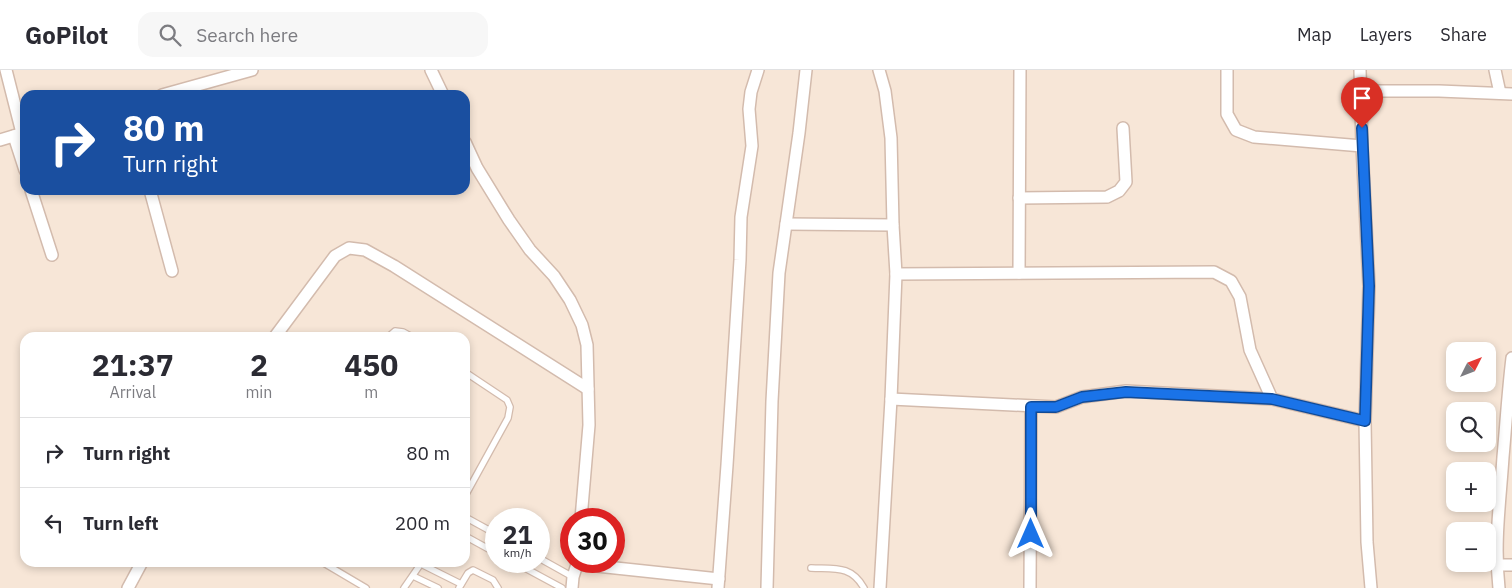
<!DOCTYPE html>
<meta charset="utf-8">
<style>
:root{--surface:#fff;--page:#f7f7f7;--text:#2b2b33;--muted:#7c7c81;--line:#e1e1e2}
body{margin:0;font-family:"IBM Plex Sans",sans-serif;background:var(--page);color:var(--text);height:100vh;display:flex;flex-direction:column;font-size:19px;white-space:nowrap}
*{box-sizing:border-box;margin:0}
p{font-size:16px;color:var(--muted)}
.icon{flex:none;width:28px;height:28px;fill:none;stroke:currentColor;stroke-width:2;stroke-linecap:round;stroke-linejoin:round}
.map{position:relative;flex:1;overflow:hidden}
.panel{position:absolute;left:20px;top:262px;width:450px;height:235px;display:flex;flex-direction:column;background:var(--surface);border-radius:15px;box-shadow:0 2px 8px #0003}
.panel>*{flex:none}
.hud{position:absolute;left:20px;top:20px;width:450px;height:105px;border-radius:15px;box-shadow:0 2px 8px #0003;background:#1a4fa0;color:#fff;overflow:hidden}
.needle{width:32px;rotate:48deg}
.controls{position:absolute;left:1446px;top:272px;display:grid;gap:10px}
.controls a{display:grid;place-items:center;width:50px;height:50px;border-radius:10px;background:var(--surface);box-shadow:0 2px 8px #0003;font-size:25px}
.speed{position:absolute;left:485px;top:438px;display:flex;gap:10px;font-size:25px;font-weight:700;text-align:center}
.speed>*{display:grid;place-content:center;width:65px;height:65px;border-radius:50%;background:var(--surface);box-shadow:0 2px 8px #0003;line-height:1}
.speed small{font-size:12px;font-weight:400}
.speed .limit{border:8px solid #d22;background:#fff;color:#111}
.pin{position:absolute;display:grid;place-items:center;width:42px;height:42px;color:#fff;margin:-51px -21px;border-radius:50% 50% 50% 0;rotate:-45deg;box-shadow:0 0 5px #0007}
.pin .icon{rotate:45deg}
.me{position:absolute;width:55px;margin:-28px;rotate:0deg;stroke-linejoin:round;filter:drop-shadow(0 0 4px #0008)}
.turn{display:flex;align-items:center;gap:18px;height:105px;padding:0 20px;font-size:22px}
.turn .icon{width:65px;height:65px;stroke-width:2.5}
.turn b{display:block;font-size:35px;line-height:42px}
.eta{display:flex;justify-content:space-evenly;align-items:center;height:85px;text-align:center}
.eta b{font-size:30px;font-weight:800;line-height:35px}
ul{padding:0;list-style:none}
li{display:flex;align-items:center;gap:15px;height:70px;padding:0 20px;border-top:1px solid var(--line)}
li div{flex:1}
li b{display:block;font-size:19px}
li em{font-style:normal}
header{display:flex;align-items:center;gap:30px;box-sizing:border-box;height:70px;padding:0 25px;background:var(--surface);border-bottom:1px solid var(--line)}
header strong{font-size:24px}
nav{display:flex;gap:28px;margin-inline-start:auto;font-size:18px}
.search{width:350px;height:45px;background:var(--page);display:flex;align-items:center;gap:12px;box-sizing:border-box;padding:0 18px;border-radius:15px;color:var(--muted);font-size:19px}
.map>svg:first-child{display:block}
</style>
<header>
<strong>GoPilot</strong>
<div class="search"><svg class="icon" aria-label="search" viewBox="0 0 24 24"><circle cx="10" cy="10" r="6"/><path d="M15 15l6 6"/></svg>Search here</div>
<nav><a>Map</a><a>Layers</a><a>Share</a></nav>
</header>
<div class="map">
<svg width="1512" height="518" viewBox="0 0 1512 518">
<rect width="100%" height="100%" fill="#fef5e9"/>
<!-- residential -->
<path fill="#f7e6d7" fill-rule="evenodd" d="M0 0H1229L1232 42 1234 0H1512V518H0ZM25 25H465V120H25ZM25 268H465V492H25ZM1455 281H1488V314H1455ZM1455 341H1488V374H1455ZM1455 401H1488V434H1455ZM496 449H539V491H496ZM571 449H614V491H571ZM1455 461H1488V494H1455Z"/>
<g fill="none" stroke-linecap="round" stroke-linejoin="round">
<!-- service casing -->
<g stroke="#d3bbad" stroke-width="8">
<g id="service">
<polyline points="387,268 395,261 403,262 414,268"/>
<polyline points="465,302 507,330 510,337 508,348 465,426"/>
<polyline points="465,447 496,464"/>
<polyline points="465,466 496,483"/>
<polyline points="539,488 573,507"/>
<polyline points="512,491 562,518"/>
<polyline points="322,492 366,518"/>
<polyline points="421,494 461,514"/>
<path d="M811 498C835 499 851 495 864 518"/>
<polyline points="413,506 438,518"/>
<polyline points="404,518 422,492"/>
<polyline points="459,518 468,503 473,500 493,510 498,518"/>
</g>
</g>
<!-- minor casing -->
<g stroke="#d3bbad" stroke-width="14">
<g id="minor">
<polyline points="6,0 22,63"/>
<polyline points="431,0 443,25"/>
<polyline points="879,0 885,21 891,68 893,155 896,204 891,329 880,518"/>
<polyline points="1227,0 1227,44 1236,60 1254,67 1362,76"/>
<polyline points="1360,0 1362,76 1369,216 1365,351 1367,472 1371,518"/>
<polyline points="1495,0 1500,23"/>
<polyline points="1361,21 1439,21 1512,24"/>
<polyline points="162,25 252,0"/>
<polyline points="14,66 25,100"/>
<polyline points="0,70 20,64"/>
<polyline points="465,72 477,98 509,150 530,180 554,206 570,230 582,255 587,275 589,355 581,449"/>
<polyline points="31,120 52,185"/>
<polyline points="150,120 172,201"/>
<polyline points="1019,128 1107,127 1119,121 1126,112 1123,58"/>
<polyline points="786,154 893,155"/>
<polyline points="1019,203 1020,0"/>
<polyline points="896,204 1214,202 1231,211 1240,227 1250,280 1272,329"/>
<polyline points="274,268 335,186 349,178 365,180 394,196 588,319"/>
<polyline points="891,329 1056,337 1082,327 1126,321 1272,329 1365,351"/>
<polyline points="578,494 719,509"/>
<polyline points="1496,495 1512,495"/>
<polyline points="128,518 142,492"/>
<polyline points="572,518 573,507 578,491"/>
<polyline points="718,518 727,395 740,190 741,147 752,76 749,39 751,22 758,0"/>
<polyline points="767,518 772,331 779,203 799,63 806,0"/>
<polyline points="1030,518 1031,337"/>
<path d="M1499 518C1494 472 1500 433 1503 387 1506 354 1508 321 1512 288"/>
</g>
</g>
<!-- service -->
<use href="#service" stroke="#fff" stroke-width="5.5"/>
<!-- minor -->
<use href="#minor" stroke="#fff" stroke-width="11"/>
</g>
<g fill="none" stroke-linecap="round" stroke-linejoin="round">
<!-- route casing -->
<g stroke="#114b97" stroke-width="12">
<polyline id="route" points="1031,464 1031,337 1056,337 1082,327 1126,322 1272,329 1365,351 1369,216 1362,58"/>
</g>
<!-- route -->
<use href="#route" stroke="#1a73e8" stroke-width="9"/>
</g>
</svg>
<div class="controls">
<a><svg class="needle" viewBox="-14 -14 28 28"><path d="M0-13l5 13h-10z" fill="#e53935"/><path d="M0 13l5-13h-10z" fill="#7c7c81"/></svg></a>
<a><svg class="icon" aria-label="search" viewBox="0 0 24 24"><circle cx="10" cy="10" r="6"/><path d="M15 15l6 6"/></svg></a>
<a>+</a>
<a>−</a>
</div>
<div class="speed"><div>21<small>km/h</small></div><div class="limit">30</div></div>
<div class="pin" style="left:1362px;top:58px;background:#d93025"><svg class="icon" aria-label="arrive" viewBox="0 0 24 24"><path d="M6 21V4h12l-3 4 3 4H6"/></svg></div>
<svg class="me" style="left:1031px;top:464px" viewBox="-20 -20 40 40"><path d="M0-17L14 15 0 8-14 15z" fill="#1a73e8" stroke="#fff" stroke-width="4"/></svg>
<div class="hud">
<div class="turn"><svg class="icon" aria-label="right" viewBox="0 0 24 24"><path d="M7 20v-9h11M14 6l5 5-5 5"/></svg><div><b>80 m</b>Turn right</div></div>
</div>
<section class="panel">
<div class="eta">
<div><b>21:37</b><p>Arrival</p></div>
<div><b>2</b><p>min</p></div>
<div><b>450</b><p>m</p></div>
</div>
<ul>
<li><svg class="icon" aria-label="right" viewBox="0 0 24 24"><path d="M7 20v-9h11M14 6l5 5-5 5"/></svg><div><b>Turn right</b></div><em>80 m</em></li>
<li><svg class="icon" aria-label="left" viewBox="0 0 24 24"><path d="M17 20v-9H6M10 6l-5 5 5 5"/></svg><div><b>Turn left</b></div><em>200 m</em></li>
</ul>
</section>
</div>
